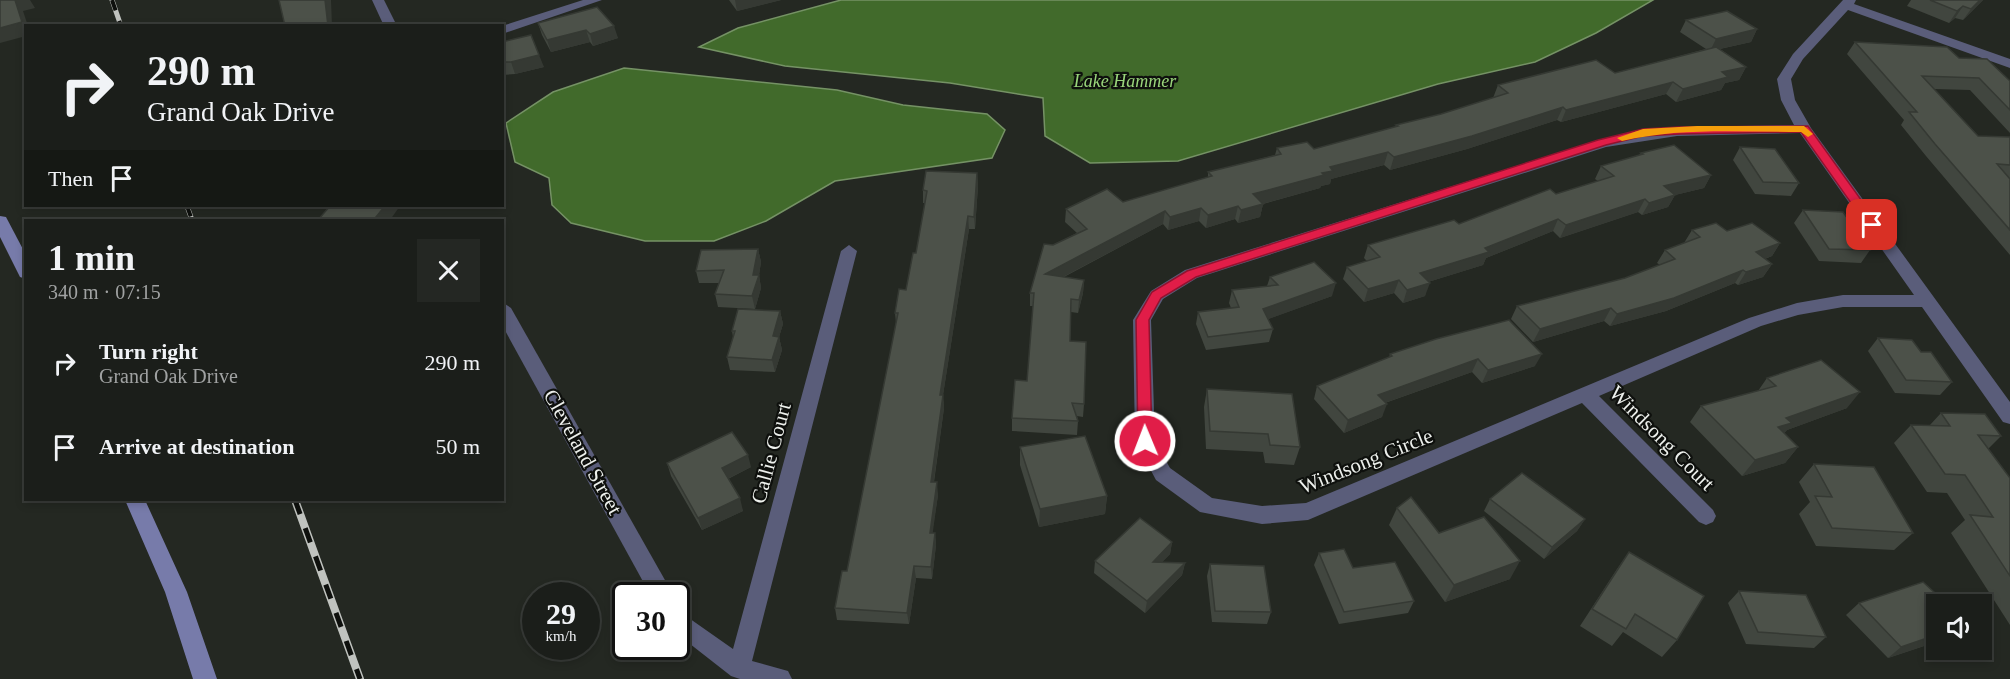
<!DOCTYPE html>
<meta charset="utf-8">
<style>
:root{--surface:#1b1e1a;--page:#242723;--text:#f1f3f6;--muted:#a0a2a2;--line:#393c39}
body{margin:0;font-family:Georgia,serif;background:var(--page);color:var(--text);height:100vh;display:flex;flex-direction:column;font-size:22px;white-space:nowrap}
*{box-sizing:border-box;margin:0}
p{font-size:20px;color:var(--muted)}
.icon{flex:none;width:33px;height:33px;fill:none;stroke:currentColor;stroke-width:2;stroke-linecap:round;stroke-linejoin:round}
.map{position:relative;flex:1;overflow:hidden}
.details{position:absolute;left:24px;top:219px;width:480px;height:282px;display:flex;flex-direction:column;background:var(--surface);border-radius:0px;box-shadow:0 3px 9px #0003,0 0 0 2px var(--line)}
.details>*{flex:none}
.top-card{position:absolute;left:24px;top:24px;width:480px;height:183px;border-radius:0px;box-shadow:0 3px 9px #0003,0 0 0 2px var(--line);background:#1b1e1a;color:var(--text);overflow:hidden}
.fabs{position:absolute;left:1926px;top:594px;display:grid;gap:12px}
.fabs a{display:grid;place-items:center;width:66px;height:66px;border-radius:0px;background:var(--surface);box-shadow:0 3px 9px #0003,0 0 0 2px var(--line);font-size:30px}
.speed{position:absolute;left:522px;top:582px;display:flex;gap:12px;font-size:30px;font-weight:700;text-align:center}
.speed>*{display:grid;place-content:center;width:78px;height:78px;border-radius:50%;background:var(--surface);box-shadow:0 3px 9px #0003,0 0 0 2px var(--line);line-height:1}
.speed small{font-size:15px;font-weight:400}
.speed .limit{border:3px solid #111;border-radius:9px;background:#fff;color:#111}
.pin{position:absolute;display:grid;place-items:center;width:51px;height:51px;color:#fff;margin:-26px;border-radius:12px;box-shadow:0 3px 9px #0006}
.me{position:absolute;width:66px;margin:-33px;rotate:359deg;stroke-linejoin:round;filter:drop-shadow(0 0 4px #0008)}
.turn{display:flex;align-items:center;gap:21px;height:126px;padding:0 24px;font-size:27px}
.turn .icon{width:78px;height:78px;stroke-width:2.5}
.turn b{display:block;font-size:42px;line-height:51px}
.then{display:flex;align-items:center;height:57px;padding:0 24px;background:#0003;gap:12px;font-size:22px}
.round{display:grid;place-items:center;flex:none;width:63px;height:63px;border-radius:0px;background:var(--page)}
.headline{display:flex;align-items:center;justify-content:space-between;height:102px;padding:0 24px}
h1{font-size:36px;font-weight:600;line-height:45px}
ul{padding:0;list-style:none}
li{display:flex;align-items:center;gap:18px;height:84px;padding:0 24px}
li div{flex:1}
li b{display:block;font-size:22px}
li em{font-style:normal}
.map>svg:first-child{display:block}
</style>
<div class="map">
<svg width="2010" height="679" viewBox="0 0 2010 679">
<rect width="100%" height="100%" fill="#242822"/>
<!-- water -->
<g fill="#416a2b" stroke="#759265" stroke-width="1.5">
<polygon points="841,0 1653,0 1596,33 1535,62 1438,84 1178,161 1090,163 1045,136 1043,98 950,83 785,66 699,47 738,28"/>
<polygon points="624,68 837,90 903,105 987,114 1005,130 992,158 835,181 766,221 714,241 645,241 571,223 552,205 549,178 515,162 506,123 553,92"/>
</g>
<g fill="none" stroke-linecap="round" stroke-linejoin="round">
<!-- street -->
<g fill="#5a5d7a" fill-rule="evenodd">
<polygon points="372,0 384,0 397,26 384,26"/>
<polygon points="583,0 602,0 502,34 502,26"/>
<path d="M1843 0H1856L1854 4 2010 59V68L1848 10 1803 59 1791 79 1795 100 1811 128 2010 402V424L2003 422 1922 307H1843L1798 315 1761 326 1599 396 1713 510 1716 516 1713 522 1706 525 1699 522 1582 403 1308 520 1262 524 1200 512 1156 480 1135 441 1133 320 1151 291 1185 270 1602 139 1677 127 1794 125 1781 100 1777 79 1793 54ZM1800 133 1914 295H1843L1797 303 1749 318 1306 503 1262 506 1212 498 1170 468 1155 441 1151 320 1163 299 1197 278 1606 147 1677 136Z"/>
<polygon points="849,245 857,251 752,661 788,671 792,679 740,679 731,676 676,633 676,609 733,649 841,251"/>
<polygon points="502,302 511,308 674,596 651,596 502,325"/>
</g>
<!-- secondary -->
<g fill="#777baa" fill-rule="evenodd">
<polygon points="0,216 6,217 26,255 26,279 20,277 0,237"/>
<polygon points="125,500 145,500 187,592 217,679 193,679 165,592"/>
</g>
<!-- rail-far1 casing -->
<g stroke="#c0c3bf" stroke-width="5">
<g id="rail-far1">
<polyline points="112,0 121,26"/>
<polyline points="187,206 192,220"/>
</g>
</g>
<!-- rail casing -->
<g stroke="#c0c3bf" stroke-width="8">
<polyline id="rail" points="295,500 360,679"/>
</g>
<!-- rail-far1 -->
<use href="#rail-far1" stroke="#0e100d" stroke-width="4" stroke-dasharray="11" stroke-linecap="butt"/>
<!-- rail -->
<use href="#rail" stroke="#0e100d" stroke-width="5" stroke-dasharray="15" stroke-linecap="butt"/>
</g>
<!-- wall -->
<g fill="#41463f">
<polygon points="729,0 781,0 737,11"/>
<polygon points="1911,0 1983,0 1963,20 1955,18 1949,23 1907,6"/>
<polygon points="597,7 618,38 593,46 590,42 551,52 542,35 538,23"/>
<polygon points="1686,20 1757,29 1751,42 1720,49 1746,67 1739,80 1725,83 1721,90 1676,102 1666,94 1561,122 1557,120 1467,149 1390,170 1384,165 1331,179 1330,184 1321,186 1320,188 1263,204 1260,217 1238,223 1235,219 1206,228 1199,221 1168,230 1163,224 1064,277 1084,280 1083,293 1078,313 1071,312 1070,341 1084,404 1083,417 1077,416 1078,421 1077,435 1012,431 1012,418 1027,381 1033,306 1030,306 1030,293 1053,245 1077,233 1065,222 1066,209 1123,202 1208,177 1208,172 1275,155 1277,148 1314,149 1395,127 1396,125 1441,114 1493,98 1498,85 1615,73 1706,49 1680,32"/>
<polygon points="502,42 544,67 515,74 502,75"/>
<polygon points="1855,42 1959,58 2010,81 2010,133 1970,90 1934,89 1978,136 2010,137 2010,178 2009,178 2010,179 2010,255 1926,156 1901,125 1904,120 1847,54"/>
<polygon points="1740,147 1799,183 1791,196 1755,194 1733,160"/>
<polygon points="1641,153 1711,175 1704,188 1675,195 1668,207 1642,215 1638,212 1560,238 1553,231 1486,258 1483,265 1428,282 1425,296 1403,303 1394,293 1364,302 1343,279 1347,267 1367,261 1364,258 1368,245 1459,224 1598,181 1595,179 1601,166 1639,155"/>
<polygon points="977,173 978,186 975,229 969,229 943,395 944,408 934,482 938,495 932,533 935,533 936,545 932,579 916,578 909,624 837,620 835,608 847,571 896,323 895,313 906,290 916,253 925,203 923,203 923,190"/>
<polygon points="1803,210 1870,250 1861,263 1819,261 1794,223"/>
<polygon points="1692,230 1727,231 1780,243 1772,256 1765,259 1772,264 1763,277 1738,285 1735,283 1666,311 1610,326 1604,321 1533,342 1511,319 1517,306 1625,278 1660,265 1657,263 1665,250 1684,243"/>
<polygon points="758,249 761,262 759,275 761,288 755,309 718,307 715,294 719,283 699,283 696,271"/>
<polygon points="1270,277 1332,296 1268,319 1273,329 1269,342 1206,350 1196,324 1198,312 1231,308 1229,303 1232,290 1267,286"/>
<polygon points="780,311 783,324 779,337 782,350 775,372 730,370 727,357 733,337 732,331"/>
<polygon points="1878,338 1921,352 1952,382 1940,395 1895,393 1868,351"/>
<polygon points="1436,339 1535,366 1482,383 1472,372 1385,403 1382,417 1344,433 1314,399 1317,386 1389,358 1390,354"/>
<polygon points="1767,378 1847,408 1787,430 1784,433 1798,447 1785,463 1742,476 1690,422 1701,406 1758,391"/>
<polygon points="1207,389 1300,447 1294,465 1265,463 1263,452 1206,449 1204,407"/>
<polygon points="1941,413 2001,436 1988,449 2010,478 2010,625 1951,533 1965,520 1947,493 1927,492 1894,443 1911,425 1930,425"/>
<polygon points="1020,447 1107,496 1105,514 1039,527 1020,465"/>
<polygon points="667,463 751,467 728,479 743,511 702,530 671,476"/>
<polygon points="1814,464 1913,533 1894,550 1816,546 1799,514 1810,502 1799,482"/>
<polygon points="1490,499 1585,519 1577,531 1544,559 1484,511"/>
<polygon points="1397,508 1439,533 1510,579 1445,602 1389,525"/>
<polygon points="1172,542 1170,554 1162,562 1185,563 1182,575 1145,613 1094,573 1095,561"/>
<polygon points="1629,552 1677,640 1662,657 1623,632 1612,646 1580,626 1617,569"/>
<polygon points="1319,553 1353,568 1414,601 1408,613 1339,624 1314,565"/>
<polygon points="1210,564 1271,612 1267,624 1212,622 1207,576"/>
<polygon points="1739,591 1826,637 1814,648 1746,644 1728,603"/>
<polygon points="1859,603 1936,642 1888,658 1846,615"/>
</g>
<!-- shaded-wall -->
<g fill="#353933">
<polygon points="15,0 30,0 35,8 23,11 28,26 26,26 26,36 0,43 0,28"/>
<polygon points="325,0 331,0 332,26 328,26"/>
<polygon points="735,0 781,0 737,11"/>
<polygon points="1980,0 1983,0 1963,20 1971,9"/>
<polygon points="1963,6 1955,18 1949,23 1957,11"/>
<polygon points="614,26 618,38 593,46 590,34"/>
<polygon points="1757,29 1751,42 1710,51 1716,39"/>
<polygon points="586,30 590,42 551,52 547,40"/>
<polygon points="539,55 544,67 515,74 511,62"/>
<polygon points="1746,67 1739,80 1725,83 1721,90 1676,102 1683,89 1722,72"/>
<polygon points="1673,82 1666,94 1561,122 1566,110"/>
<polygon points="1563,107 1557,120 1467,149 1390,170 1394,157"/>
<polygon points="1388,152 1384,165 1331,179 1330,184 1321,186 1320,188 1251,207 1253,194 1322,173 1330,167"/>
<polygon points="977,173 978,186 975,229 974,217"/>
<polygon points="1711,175 1704,188 1675,195 1668,207 1642,215 1649,203 1664,186"/>
<polygon points="1645,199 1638,212 1560,238 1566,225"/>
<polygon points="1263,204 1260,217 1238,223 1241,210"/>
<polygon points="385,206 400,206 390,220 378,220 376,217"/>
<polygon points="1238,206 1235,219 1206,228 1208,215"/>
<polygon points="1201,208 1199,221 1168,230 1170,217"/>
<polygon points="1165,211 1163,224 1044,287 1045,274"/>
<polygon points="968,216 969,229 941,408 940,395"/>
<polygon points="1558,219 1553,231 1486,258 1483,265 1415,286 1420,273"/>
<polygon points="1780,243 1772,256 1747,265 1756,252"/>
<polygon points="758,249 761,262 759,275 761,288 755,309 752,296 753,275"/>
<polygon points="1772,264 1763,277 1738,285 1746,272"/>
<polygon points="1743,270 1735,283 1666,311 1610,326 1617,314"/>
<polygon points="1084,280 1083,293 1078,313 1079,300"/>
<polygon points="1399,280 1394,293 1364,302 1368,289"/>
<polygon points="1336,283 1332,296 1260,322 1263,309"/>
<polygon points="1430,283 1425,296 1403,303 1407,290"/>
<polygon points="1611,308 1604,321 1533,342 1540,329"/>
<polygon points="780,311 783,324 779,337 782,350 775,372 772,360 773,336"/>
<polygon points="1542,354 1535,366 1482,383 1488,370"/>
<polygon points="1478,359 1472,372 1373,407 1378,395"/>
<polygon points="1860,392 1847,408 1787,430 1779,439 1778,427 1786,418"/>
<polygon points="943,395 944,408 932,494 931,482"/>
<polygon points="1387,404 1382,417 1344,433 1348,420"/>
<polygon points="1798,447 1785,463 1742,476 1755,460"/>
<polygon points="748,455 751,467 725,480 722,468"/>
<polygon points="937,482 938,495 931,545 930,533"/>
<polygon points="1107,496 1105,514 1039,527 1040,509"/>
<polygon points="740,498 743,511 702,530 698,518"/>
<polygon points="1585,519 1577,531 1544,559 1552,547"/>
<polygon points="935,533 936,545 932,579 931,567"/>
<polygon points="1172,542 1170,554 1150,574 1153,562"/>
<polygon points="1520,561 1510,579 1445,602 1454,585"/>
<polygon points="1185,563 1182,575 1145,613 1147,601"/>
<polygon points="914,566 916,578 909,624 907,613"/>
<polygon points="1936,635 1936,642 1888,658 1901,647"/>
</g>
<!-- building -->
<g fill="#4c5149" stroke="#353933" stroke-width="1.5">
<polygon points="0,0 15,0 22,22 0,28"/>
<polygon points="279,0 325,0 328,26 285,26"/>
<polygon points="1930,0 1980,0 1971,9 1963,6 1957,11"/>
<polygon points="597,7 614,26 590,34 586,30 547,40 538,23"/>
<polygon points="1727,11 1757,29 1716,39 1686,20"/>
<polygon points="531,35 539,55 511,62 502,62 502,42"/>
<polygon points="1855,42 1947,47 1959,58 1987,59 2010,81 2010,110 1979,78 1922,76 1978,136 2010,137 2010,165 1997,164 2010,179 2010,230 1935,144 1909,112 1917,112"/>
<polygon points="1716,47 1746,67 1722,72 1728,77 1683,89 1673,82 1566,110 1563,107 1472,136 1394,157 1388,152 1330,167 1333,171 1322,173 1324,175 1253,194 1263,204 1241,210 1238,206 1208,215 1201,208 1170,217 1165,211 1045,274 1084,280 1079,300 1071,299 1070,341 1086,342 1084,404 1072,403 1078,421 1012,418 1015,380 1027,381 1034,293 1030,293 1044,244 1053,245 1087,229 1066,209 1107,189 1123,202 1212,176 1208,172 1281,154 1277,148 1307,142 1314,149 1398,126 1396,125 1441,114 1508,93 1498,85 1596,60 1615,73"/>
<polygon points="1674,145 1711,175 1664,186 1675,195 1649,203 1645,199 1566,225 1558,219 1485,248 1489,252 1420,273 1430,283 1407,290 1399,280 1368,289 1347,267 1380,257 1368,245 1454,220 1459,224 1550,189 1556,194 1614,176 1601,166 1643,154 1641,153"/>
<polygon points="1740,147 1775,149 1799,183 1763,182"/>
<polygon points="926,171 977,173 974,217 968,216 940,395 943,395 931,482 937,482 930,533 935,533 931,567 914,566 907,613 835,608 842,571 847,571 898,313 895,313 899,289 906,290 913,253 916,253 927,191 923,190"/>
<polygon points="330,206 385,206 376,217 379,220 318,220"/>
<polygon points="1803,210 1843,212 1870,250 1829,249"/>
<polygon points="1716,223 1727,231 1752,223 1780,243 1756,252 1772,264 1746,272 1743,270 1674,298 1617,314 1611,308 1540,329 1517,306 1625,278 1675,259 1665,250 1700,237 1692,230"/>
<polygon points="758,249 753,275 759,275 752,296 715,294 724,270 696,271 701,250"/>
<polygon points="1314,262 1336,283 1263,309 1273,329 1208,337 1198,312 1239,307 1232,290 1278,285 1270,277"/>
<polygon points="738,309 780,311 773,336 779,337 772,360 727,357 735,331 732,331"/>
<polygon points="1509,320 1542,354 1488,370 1478,359 1378,395 1387,404 1348,420 1317,386 1392,356 1390,354 1436,339"/>
<polygon points="1878,338 1912,340 1921,352 1931,352 1952,382 1906,380"/>
<polygon points="1821,360 1860,392 1786,418 1792,423 1778,427 1798,447 1755,460 1701,406 1776,386 1767,378"/>
<polygon points="1207,389 1292,394 1300,447 1270,445 1268,434 1210,431"/>
<polygon points="1941,413 1985,414 2001,436 1978,435 2010,478 2010,576 1970,515 1993,517 1965,475 1945,474 1911,425 1950,426"/>
<polygon points="732,432 748,455 722,468 740,498 698,518 667,463"/>
<polygon points="1085,436 1107,496 1040,509 1020,447"/>
<polygon points="1814,464 1874,467 1913,533 1832,528 1815,496 1832,497"/>
<polygon points="1522,473 1585,519 1552,547 1490,499"/>
<polygon points="1411,497 1439,533 1484,517 1520,561 1454,585 1397,508"/>
<polygon points="1140,518 1172,542 1153,562 1185,563 1147,601 1095,561"/>
<polygon points="1344,549 1353,568 1395,562 1414,601 1344,612 1319,553"/>
<polygon points="1629,552 1704,596 1677,640 1635,614 1626,629 1592,609"/>
<polygon points="1210,564 1264,566 1271,612 1215,611"/>
<polygon points="1923,582 1947,604 1936,604 1936,635 1901,647 1859,603"/>
<polygon points="1739,591 1806,595 1826,637 1758,632"/>
</g>
<!-- route -->
<polygon fill="#e11d48" stroke="#92132f" stroke-width="1.5" points="1808,126 1877,222 1877,227 1868,227 1801,132 1679,134 1643,136 1606,145 1196,277 1161,298 1149,320 1152,441 1145,447 1138,441 1136,320 1152,292 1187,271 1598,140 1643,129 1679,127"/>
<!-- slow -->
<path fill="#f59e0b" d="M1697 126H1804L1813 134 1808 137 1801 132C1742 132 1680 127 1622 141L1617 138 1643 129Z"/>
<g text-anchor="middle" dominant-baseline="central" stroke-width="4.5" stroke-linejoin="round" paint-order="stroke">
<!-- far-water labels -->
<g font-size="18" font-style="italic" fill="#99d57b" stroke="#0e100d">
<text x="1125" y="81">Lake Hammer</text>
</g>
<!-- street labels -->
<g font-size="21" fill="#edf0ec" stroke="#0e100d">
<text transform="translate(1662 438) rotate(45)">Windsong Court</text>
<text transform="translate(583 452) rotate(61)">Cleveland Street</text>
<text transform="translate(771 453) rotate(-75)">Callie Court</text>
<text transform="translate(1366 461) rotate(-22)">Windsong Circle</text>
</g>
</g>
</svg>
<div class="fabs">
<a><svg class="icon" aria-label="sound" viewBox="0 0 24 24"><path d="M4 9h4l5-4v14l-5-4H4zM17 9q2 3 0 6"/></svg></a>
</div>
<div class="speed"><div>29<small>km/h</small></div><div class="limit">30</div></div>
<div class="pin" style="left:1872px;top:225px;background:#d93025"><svg class="icon" aria-label="arrive" viewBox="0 0 24 24"><path d="M6 21V4h12l-3 4 3 4H6"/></svg></div>
<svg class="me" style="left:1145px;top:441px" viewBox="-20 -20 40 40"><circle r="17" fill="#e11d48" stroke="#fff" stroke-width="3"/><path d="M0-11L8 9 0 5-8 9z" fill="#fff"/></svg>
<div class="top-card">
<div class="turn"><svg class="icon" aria-label="right" viewBox="0 0 24 24"><path d="M7 20v-9h11M14 6l5 5-5 5"/></svg><div><b>290 m</b>Grand Oak Drive</div></div>
<div class="then">Then<svg class="icon" aria-label="arrive" viewBox="0 0 24 24"><path d="M6 21V4h12l-3 4 3 4H6"/></svg></div>
</div>
<section class="details">
<div class="headline"><div><h1>1 min</h1><p>340 m · 07:15</p></div><a class="round"><svg class="icon" aria-label="close" viewBox="0 0 24 24"><path d="M6 6l12 12M18 6L6 18"/></svg></a></div>
<ul>
<li><svg class="icon" aria-label="right" viewBox="0 0 24 24"><path d="M7 20v-9h11M14 6l5 5-5 5"/></svg><div><b>Turn right</b><p>Grand Oak Drive</p></div><em>290 m</em></li>
<li><svg class="icon" aria-label="arrive" viewBox="0 0 24 24"><path d="M6 21V4h12l-3 4 3 4H6"/></svg><div><b>Arrive at destination</b></div><em>50 m</em></li>
</ul>
</section>
</div>
